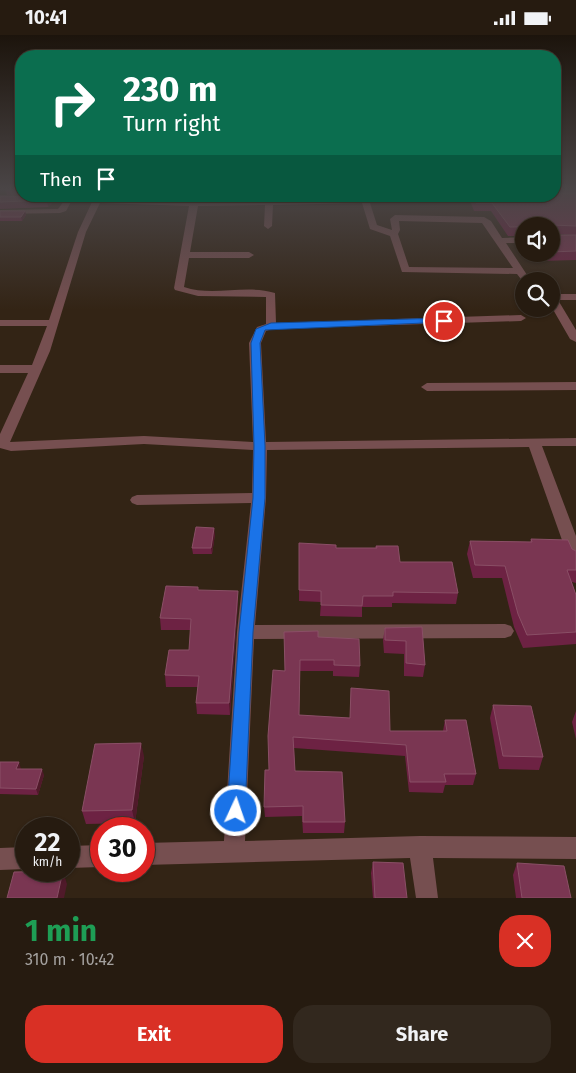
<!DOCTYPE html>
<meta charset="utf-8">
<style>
:root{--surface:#261b10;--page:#32281e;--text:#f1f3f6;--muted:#a4a19f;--line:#423930;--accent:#d93025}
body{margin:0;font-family:"Fira Sans",sans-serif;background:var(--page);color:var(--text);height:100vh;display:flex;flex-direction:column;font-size:19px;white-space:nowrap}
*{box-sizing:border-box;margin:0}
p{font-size:16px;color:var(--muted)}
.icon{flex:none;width:28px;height:28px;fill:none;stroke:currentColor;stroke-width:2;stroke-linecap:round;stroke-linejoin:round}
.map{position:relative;height:863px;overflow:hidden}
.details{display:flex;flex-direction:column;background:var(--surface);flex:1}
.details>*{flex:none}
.guide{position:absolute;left:15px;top:15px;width:546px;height:152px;border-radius:20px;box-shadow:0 1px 4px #0004,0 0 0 1px var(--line);background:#0b6e4f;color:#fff;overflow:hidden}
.fabs{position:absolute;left:515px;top:182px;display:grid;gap:10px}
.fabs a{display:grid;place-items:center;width:45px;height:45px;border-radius:50%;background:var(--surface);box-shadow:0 1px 4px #0004,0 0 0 1px var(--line);font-size:25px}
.speed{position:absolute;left:15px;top:782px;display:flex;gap:10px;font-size:25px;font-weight:700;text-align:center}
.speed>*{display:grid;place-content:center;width:65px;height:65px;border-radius:50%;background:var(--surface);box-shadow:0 1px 4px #0004,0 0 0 1px var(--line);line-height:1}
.speed small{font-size:12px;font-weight:400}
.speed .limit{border:8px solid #d22;background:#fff;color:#111}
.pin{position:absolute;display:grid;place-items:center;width:42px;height:42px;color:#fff;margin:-21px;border:2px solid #fff;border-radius:50%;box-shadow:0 1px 5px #0007}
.me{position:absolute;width:55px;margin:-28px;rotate:3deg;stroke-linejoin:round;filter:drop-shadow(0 0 4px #0008)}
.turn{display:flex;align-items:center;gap:18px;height:105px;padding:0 25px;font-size:22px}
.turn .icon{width:65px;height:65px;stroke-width:2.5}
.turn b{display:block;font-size:35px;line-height:42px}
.then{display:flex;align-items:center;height:48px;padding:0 25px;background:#0003;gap:10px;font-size:19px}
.round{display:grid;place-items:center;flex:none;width:52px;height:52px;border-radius:20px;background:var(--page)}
.summary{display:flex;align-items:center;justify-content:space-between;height:85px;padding:0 25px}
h1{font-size:30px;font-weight:700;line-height:38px;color:#1e9e55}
.cta{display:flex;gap:10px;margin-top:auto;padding:10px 25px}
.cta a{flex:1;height:58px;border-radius:20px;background:var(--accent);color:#fff;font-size:20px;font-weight:700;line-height:58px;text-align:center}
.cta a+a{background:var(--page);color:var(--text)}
.status{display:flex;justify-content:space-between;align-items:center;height:35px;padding:0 25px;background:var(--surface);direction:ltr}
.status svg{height:14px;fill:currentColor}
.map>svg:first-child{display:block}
</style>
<div class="status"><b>10:41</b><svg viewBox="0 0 49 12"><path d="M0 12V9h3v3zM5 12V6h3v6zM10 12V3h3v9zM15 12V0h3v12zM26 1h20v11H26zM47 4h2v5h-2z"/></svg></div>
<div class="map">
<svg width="576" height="863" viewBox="0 0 576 863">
<rect width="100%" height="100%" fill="#332415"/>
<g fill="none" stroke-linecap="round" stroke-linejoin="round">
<!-- minor -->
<g fill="#764f50" fill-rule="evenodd">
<path d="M555 160H576V164L370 168 377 190 392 195 390 184 395 180 484 182 491 186 502 203 524 202V208H506L531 246H524V248L517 239 402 237 390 201 370 194 362 168 273 170 272 191 268 194 264 191 265 170 198 171 190 217H249L254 220 249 223H189L184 252C213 262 245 249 275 258L276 288 521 280 526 283 521 286 272 294 266 296 261 308 266 407 576 403V411H542L576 501V528L570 526 568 522 529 412 267 415 266 463 255 590 505 589 511 591 514 596 511 601 505 603 254 604 245 806 420 801 576 802V824L433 823 438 863H416L410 823 144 830V808L224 806 237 597 251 468 137 470 132 468 130 465 132 462 137 460 252 458 253 415 144 409 11 416 0 413V399L28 338H0V330H32L47 291H0V285H49L78 197 92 167 72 165 66 176 60 178 0 179V175L58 174 64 166H0V162L103 161 102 163C156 168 211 166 265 165L269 164 272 165ZM100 168 189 171 174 253 175 255 198 261 266 262V289L257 292 249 308 253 407 144 401 10 407 50 316 86 197ZM399 186 482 188 513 233 409 232 398 199 400 195Z"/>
<polygon points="551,259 576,259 576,265 558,265 576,295 576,307 570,304 551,271"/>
<polygon points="576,347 576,355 427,356 421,352 427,348"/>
<polygon points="101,810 101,832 69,833 69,811"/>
<polygon points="26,812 26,834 0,835 0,813"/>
</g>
</g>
<!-- wall -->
<g fill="#6d2243">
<polygon points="5,154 21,154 21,160 7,160"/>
<polygon points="555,154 576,154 576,200 552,199 553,200 576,200 576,225 540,226 535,219 551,219 551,191 524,191 524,201 508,201 491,176 474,176 471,168 472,161 509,161 511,164 553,163 554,161 555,161"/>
<polygon points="0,161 50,161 52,168 48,172 0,174"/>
<polygon points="111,161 143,161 142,163"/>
<polygon points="0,176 25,176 26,180 22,186 0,186"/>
<polygon points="215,499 212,519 193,519 192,513"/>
<polygon points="531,504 576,516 576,548 572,547 576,560 576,609 523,613 514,592 502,543 473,543 467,519 470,506 530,507"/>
<polygon points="299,508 336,513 375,513 376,511 400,527 458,558 456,569 392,568 392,572 362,572 362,582 320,581 321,567 299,566"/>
<polygon points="198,555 238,567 230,680 197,679 196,668 198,652 166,652 165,640 189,615 191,595 161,595 160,583"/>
<polygon points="422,592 425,630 423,642 404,641 404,619 384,618 383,605 385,593"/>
<polygon points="318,602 360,631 359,642 333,641 333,636 300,636 299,680 350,683 351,653 390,696 443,696 445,685 476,739 473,750 445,750 443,758 409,757 405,721 294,713 295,736 345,787 344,798 303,798 302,781 265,782 264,772 269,735 284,636"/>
<polygon points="493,670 543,722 539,735 499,734 490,683"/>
<polygon points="576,676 576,704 572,687"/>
<polygon points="144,721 135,788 86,789 82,776"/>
<polygon points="0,727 21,734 44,740 38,760 0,759"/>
<polygon points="373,827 407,863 373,863 371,838"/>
<polygon points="517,828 571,863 516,863 513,840"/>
</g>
<!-- shaded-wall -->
<g fill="#501a2a">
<polygon points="50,161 52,168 48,172 47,165"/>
<polygon points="25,176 26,180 22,186 21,182"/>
<polygon points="214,493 215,499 212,519 211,513"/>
<polygon points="238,556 238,567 230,680 229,668"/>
<polygon points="141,708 144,721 135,788 132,775"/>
<polygon points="19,727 21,734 16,734"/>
<polygon points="42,734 44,740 38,760 36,754"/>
<polygon points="63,836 67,849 64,863 57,863"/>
</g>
<!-- building -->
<g fill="#7a3652" stroke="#8a4f66">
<polygon points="555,158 576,158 576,191 553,190 551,197 551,191 510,192 492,168 476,168 473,161 509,161 511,164 558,163"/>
<polygon points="0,161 50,161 47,165 0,167"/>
<polygon points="0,176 25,176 21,182 0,182"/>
<polygon points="551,198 553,200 576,200 576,216 551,217"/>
<polygon points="196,492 214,493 211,513 192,513"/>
<polygon points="531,504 568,505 572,514 576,516 576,535 567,535 576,560 576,597 527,600 518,579 505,531 475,530 470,506 532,507"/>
<polygon points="299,508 336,510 336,513 377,513 376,511 398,511 400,527 452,527 458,558 393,557 393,561 363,561 362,571 321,570 321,556 299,555"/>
<polygon points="166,551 198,552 198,555 238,556 229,668 196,668 199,641 165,640 169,615 189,615 191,584 160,583"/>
<polygon points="422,592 425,630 406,628 406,606 385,605 385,593"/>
<polygon points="318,596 318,602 359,604 360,631 334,630 334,625 300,625 299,680 350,683 351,653 389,656 390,696 447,696 445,685 466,685 476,739 444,739 446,747 410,747 406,710 293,702 295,736 342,737 345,787 303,787 303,771 264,772 265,735 269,735 268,701 273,635 285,636 284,597"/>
<polygon points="493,670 531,671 543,722 503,721"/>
<polygon points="141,708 132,775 82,776 95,709"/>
<polygon points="0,727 19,727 16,734 42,734 36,754 0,753"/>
<polygon points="373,827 403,828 407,863 375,863"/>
<polygon points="517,828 564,831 571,863 522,863"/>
<polygon points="63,836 57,863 7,863 14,837"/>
</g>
<!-- sky -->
<linearGradient id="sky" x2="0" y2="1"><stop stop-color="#1c140c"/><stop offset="0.56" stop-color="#4a4546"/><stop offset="1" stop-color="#4a4546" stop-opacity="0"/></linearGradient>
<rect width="576" height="275" fill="url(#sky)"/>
<!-- route -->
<polygon fill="#1a73e8" stroke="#114b97" points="444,283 447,284 447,287 265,295 260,308 265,411 265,463 253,597 245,776 242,782 236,784 230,782 227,776 239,597 253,463 254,411 251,308 256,294 271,288"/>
</svg>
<div class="fabs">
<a><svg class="icon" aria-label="sound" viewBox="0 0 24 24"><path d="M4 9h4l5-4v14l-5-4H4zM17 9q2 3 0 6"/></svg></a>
<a><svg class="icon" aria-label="search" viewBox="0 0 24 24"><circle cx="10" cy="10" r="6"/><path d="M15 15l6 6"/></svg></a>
</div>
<div class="speed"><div>22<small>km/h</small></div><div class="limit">30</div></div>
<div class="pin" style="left:444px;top:286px;background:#d93025"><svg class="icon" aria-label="arrive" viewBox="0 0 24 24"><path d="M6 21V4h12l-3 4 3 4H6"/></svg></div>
<svg class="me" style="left:236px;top:776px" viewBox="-20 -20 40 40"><circle r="17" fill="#1a73e8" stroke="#fff" stroke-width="3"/><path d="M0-11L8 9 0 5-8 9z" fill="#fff"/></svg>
<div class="guide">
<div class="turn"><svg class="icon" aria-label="right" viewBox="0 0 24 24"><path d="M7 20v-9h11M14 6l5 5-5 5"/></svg><div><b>230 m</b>Turn right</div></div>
<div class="then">Then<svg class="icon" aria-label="arrive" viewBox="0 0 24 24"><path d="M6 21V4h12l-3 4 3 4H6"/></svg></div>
</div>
</div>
<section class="details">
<div class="summary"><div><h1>1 min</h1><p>310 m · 10:42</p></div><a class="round" style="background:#d93025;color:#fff"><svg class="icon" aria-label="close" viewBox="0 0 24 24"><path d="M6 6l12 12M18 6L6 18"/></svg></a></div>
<div class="cta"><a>Exit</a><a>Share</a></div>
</section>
